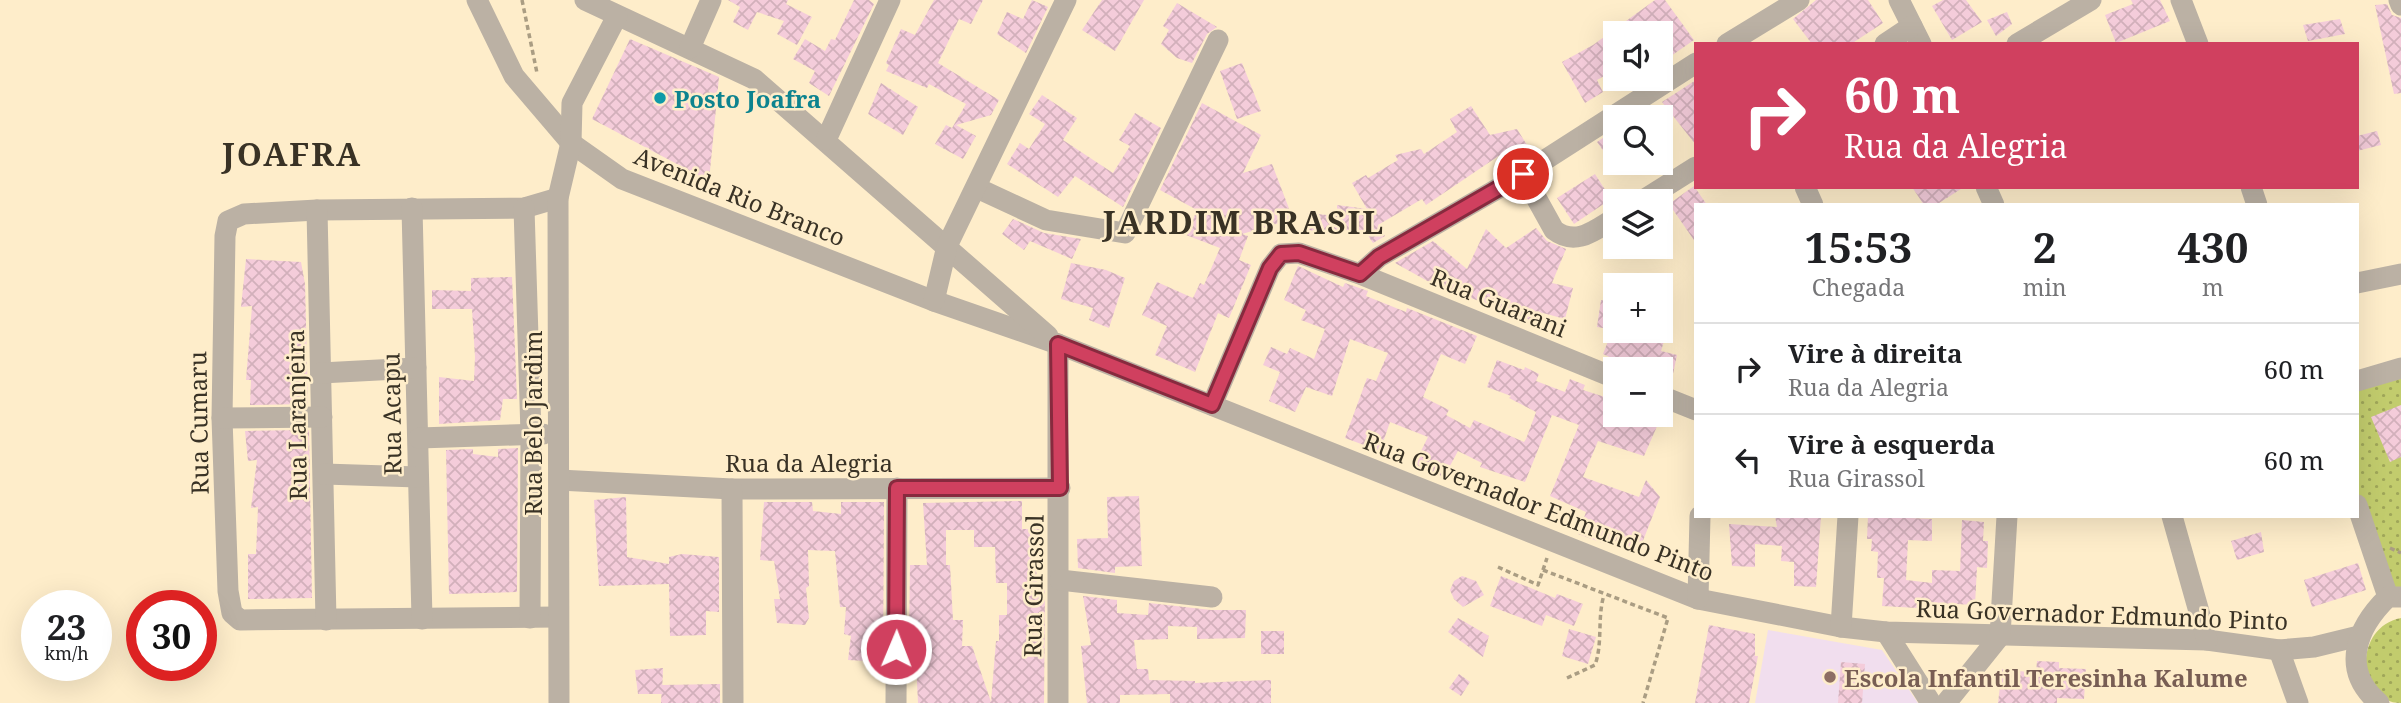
<!DOCTYPE html>
<html lang="pt">
<meta charset="utf-8">
<style>
:root{--surface:#fff;--page:#f2f2f2;--text:#202124;--muted:#757577;--line:#e0e0e0}
body{margin:0;font-family:"Noto Serif",serif;background:var(--page);color:var(--text);height:100vh;display:flex;flex-direction:column;font-size:26px;white-space:nowrap}
*{box-sizing:border-box;margin:0}
p{font-size:23px;color:var(--muted)}
.icon{flex:none;width:38px;height:38px;fill:none;stroke:currentColor;stroke-width:2;stroke-linecap:round;stroke-linejoin:round}
.map{position:relative;flex:1;overflow:hidden}
.drawer{position:absolute;left:1694px;top:203px;width:665px;height:315px;display:flex;flex-direction:column;background:var(--surface);border-radius:0px;box-shadow:0 7px 28px #0002}
.drawer>*{flex:none}
.banner{position:absolute;left:1694px;top:42px;width:665px;height:147px;border-radius:0px;box-shadow:0 7px 28px #0002;background:#d0405f;color:#fff;overflow:hidden}
.buttons{position:absolute;left:1603px;top:21px;display:grid;gap:14px}
.buttons a{display:grid;place-items:center;width:70px;height:70px;border-radius:0px;background:var(--surface);box-shadow:0 7px 28px #0002;font-size:35px}
.speed{position:absolute;left:21px;top:590px;display:flex;gap:14px;font-size:35px;font-weight:700;text-align:center}
.speed>*{display:grid;place-content:center;width:91px;height:91px;border-radius:50%;background:var(--surface);box-shadow:0 7px 28px #0002;line-height:1}
.speed small{font-size:18px;font-weight:400}
.speed .limit{border:10px solid #d22;background:#fff;color:#111}
.pin{position:absolute;display:grid;place-items:center;width:60px;height:60px;color:#fff;margin:-30px;border:4px solid #fff;border-radius:50%;box-shadow:0 2px 7px #0007}
.me{position:absolute;width:77px;margin:-38px;rotate:1deg;stroke-linejoin:round;filter:drop-shadow(0 0 5px #0008)}
.turn{display:flex;align-items:center;gap:24px;height:147px;padding:0 35px;font-size:32px}
.turn .icon{width:91px;height:91px;stroke-width:2.5}
.turn b{display:block;font-size:49px;line-height:60px}
.eta{display:flex;justify-content:space-evenly;align-items:center;height:119px;text-align:center}
.eta b{font-size:42px;font-weight:700;line-height:49px}
ul{padding:0;list-style:none}
li{display:flex;align-items:center;gap:21px;height:91px;padding:0 35px;border-top:2px solid var(--line)}
li div{flex:1}
li b{display:block;font-size:26px}
li em{font-style:normal}
.map>svg:first-child{display:block}
</style>
<div class="map">
<svg width="2401" height="703" viewBox="0 0 2401 703">
<defs>
<pattern id="park-dots" width="8" height="8" patternUnits="userSpaceOnUse" patternTransform="scale(1.75)"><rect width="8" height="8" fill="#c2cc6d"/><path d="M2 2h.1M6 6h.1" fill="none" stroke="#9fa659" stroke-width="1.8" stroke-linecap="round"/></pattern>
<pattern id="building-cross-hatch" width="8" height="8" patternUnits="userSpaceOnUse" patternTransform="scale(1.75)"><rect width="8" height="8" fill="#f4ccda"/><path d="M0 0l8 8M0 8l8-8" fill="none" stroke="#d2b0bb"/></pattern>
</defs>
<rect width="100%" height="100%" fill="#feedca"/>
<!-- commercial -->
<polygon fill="#f1deee" points="1768,630 1882,650 1918,703 1755,703"/>
<!-- park -->
<g fill="url(#park-dots)">
<polygon points="2401,368 2401,595 2391,593 2357,516 2357,381"/>
<path d="M2401 618V703C2355 703 2353 627 2401 618Z"/>
</g>
<!-- building -->
<g fill="url(#building-cross-hatch)" fill-rule="evenodd">
<polygon points="728,0 788,0 786,4 812,17 797,45 777,34 784,21 757,12 748,30 733,22 740,7"/>
<polygon points="854,0 869,0 874,4 829,96 809,83 815,71 793,59 805,39 825,51 831,39 835,40"/>
<polygon points="934,0 983,0 971,24 959,19 938,63 999,100 991,115 956,125 976,136 963,159 935,144 946,125 952,128 966,104 929,84 927,88 886,71 889,65 886,63 901,29 915,35"/>
<polygon points="1032,0 1048,7 1026,53 997,34 1007,12 1023,19"/>
<polygon points="1102,0 1144,0 1115,51 1082,30"/>
<polygon points="1655,0 1665,0 1694,40 1671,56 1661,41 1661,33 1615,33 1615,70 1597,80 1603,92 1585,103 1562,62 1593,45"/>
<polygon points="1816,0 1868,0 1883,23 1851,44 1812,44 1793,19"/>
<polygon points="1943,0 1966,0 1982,22 1952,40 1932,6"/>
<polygon points="2131,0 2160,0 2170,21 2116,43 2105,15 2133,4"/>
<polygon points="1177,3 1217,27 1207,34 1192,63 1177,58 1161,44 1169,30 1163,26"/>
<polygon points="2387,4 2392,15 2401,18 2401,93 2394,94 2375,5"/>
<polygon points="2007,12 2012,24 1996,36 1987,20"/>
<polygon points="2340,19 2345,34 2308,41 2303,25"/>
<polygon points="630,39 719,77 709,181 592,119"/>
<polygon points="1242,63 1261,111 1237,119 1220,71"/>
<polygon points="1696,80 1696,145 1662,102"/>
<polygon points="881,83 918,107 903,135 868,114"/>
<polygon points="1042,95 1077,118 1063,140 1113,173 1130,146 1119,140 1135,113 1161,128 1123,207 1075,176 1058,197 1007,164 1020,143 1029,149 1045,124 1029,114"/>
<polygon points="1202,103 1261,135 1243,173 1272,164 1293,219 1242,234 1248,236 1239,260 1251,265 1229,318 1218,313 1195,372 1155,355 1167,326 1142,315 1157,282 1193,298 1200,283 1204,285 1220,248 1186,235 1197,210 1160,190"/>
<polygon points="1471,106 1490,135 1517,129 1532,153 1510,163 1503,153 1426,205 1422,199 1378,225 1385,236 1373,243 1364,230 1307,231 1307,213 1337,216 1337,205 1367,209 1352,183 1366,175 1368,178 1398,160 1395,155 1421,149 1424,154 1457,132 1450,119"/>
<polygon points="1615,130 1615,167 1597,142"/>
<polygon points="2377,131 2381,145 2357,151 2357,136"/>
<polygon points="1595,174 1611,199 1574,224 1557,198"/>
<polygon points="1694,186 1707,205 1696,205 1696,243 1669,204"/>
<polygon points="1912,187 1964,187 1936,205 1924,205"/>
<polygon points="1013,219 1044,233 1081,239 1072,259 1030,241 1024,250 1002,234"/>
<polygon points="1536,228 1547,241 1566,249 1552,283 1573,288 1565,319 1543,313 1533,321 1452,291 1449,293 1395,263 1433,241 1467,269 1486,229 1506,248"/>
<polygon points="246,259 301,262 305,284 308,404 250,405 251,380 246,380 252,306 241,307"/>
<polygon points="1071,263 1106,270 1125,278 1109,328 1089,320 1093,308 1061,299"/>
<polygon points="1298,266 1343,287 1345,283 1368,291 1366,296 1406,312 1407,308 1477,336 1465,364 1441,354 1423,397 1449,410 1446,415 1470,428 1474,420 1524,442 1526,439 1536,412 1509,398 1511,396 1487,387 1497,360 1524,370 1525,367 1539,374 1536,381 1565,392 1570,379 1585,385 1583,390 1608,398 1605,407 1615,411 1615,415 1639,420 1640,416 1658,424 1644,456 1598,441 1583,477 1639,497 1646,480 1660,497 1639,551 1610,539 1608,545 1578,534 1586,512 1550,496 1579,425 1552,415 1525,482 1480,467 1482,463 1458,451 1444,477 1414,465 1428,437 1390,422 1380,451 1345,438 1367,378 1376,381 1388,353 1350,339 1332,396 1306,387 1295,412 1269,401 1280,372 1263,365 1271,347 1287,354 1290,348 1314,359 1325,329 1301,320 1306,310 1284,300"/>
<polygon points="512,277 517,399 503,399 500,420 439,424 439,377 474,381 475,357 472,309 432,309 432,290 471,291 471,278"/>
<polygon points="1601,300 1615,303 1615,330 1597,327"/>
<polygon points="1612,331 1667,331 1661,351 1677,355 1673,374 1622,363 1603,354"/>
<polygon points="2401,405 2401,457 2390,462 2371,417"/>
<polygon points="309,430 312,598 248,599 248,554 256,554 258,507 251,508 257,460 248,461 245,431"/>
<polygon points="518,448 517,592 449,594 446,450 473,449 473,454 498,457 498,449"/>
<polygon points="1139,496 1142,566 1115,567 1115,573 1078,568 1077,539 1108,538 1107,497"/>
<polygon points="626,497 627,557 669,564 669,557 682,554 719,557 719,612 706,611 706,635 670,636 669,584 599,586 594,500"/>
<path d="M1022 501V529H1041L1042 561H1036L1037 587H1045L1044 703H918L915 642H909L910 565H927L923 503ZM946 530H974V547H995L996 583H1007V615H999V641H996L991 702 972 646H962L963 620H953L950 565H946Z"/>
<polygon points="764,502 812,502 813,511 841,514 841,502 884,502 883,662 848,660 851,636 844,634 846,607 840,607 835,551 808,550 809,586 806,588 809,618 805,625 777,623 774,599 780,599 774,561 760,560"/>
<polygon points="1775,516 1821,516 1816,587 1794,586 1794,562 1781,561 1782,546 1755,544 1755,567 1732,566 1729,524 1777,527"/>
<polygon points="1868,516 1932,519 1932,541 1908,540 1906,580 1932,583 1932,570 1960,571 1962,520 1984,522 1983,541 1988,541 1987,568 1977,567 1975,605 1917,602 1917,608 1882,606 1884,578 1877,578 1878,552 1871,551 1872,539 1867,539"/>
<polygon points="2261,532 2264,552 2237,560 2231,541"/>
<polygon points="2358,563 2366,590 2312,607 2304,580"/>
<polygon points="1462,576 1476,581 1484,595 1463,607 1454,599 1450,590 1454,581"/>
<polygon points="1501,576 1555,598 1557,594 1583,604 1574,626 1546,615 1542,626 1490,606"/>
<polygon points="1083,596 1117,600 1117,613 1148,615 1149,603 1211,610 1246,610 1245,638 1197,639 1197,627 1168,626 1168,639 1134,640 1137,669 1148,669 1149,680 1195,681 1195,683 1271,680 1271,703 1170,703 1170,694 1120,695 1120,703 1087,703 1081,646 1091,645"/>
<polygon points="1458,618 1489,636 1483,657 1448,632"/>
<polygon points="1709,625 1755,634 1755,656 1758,656 1749,703 1695,703"/>
<polygon points="1569,629 1596,637 1588,664 1562,656"/>
<rect x="1261" y="631" width="23" height="23"/>
<polygon points="2037,661 2059,662 2059,668 2086,669 2084,699 2057,698 2057,703 1998,703 2002,669 2036,673"/>
<polygon points="1841,662 1865,664 1862,703 1838,703"/>
<polygon points="663,668 662,694 638,694 635,670"/>
<polygon points="1459,674 1470,682 1461,696 1449,688"/>
<polygon points="720,684 720,703 661,703 662,685"/>
</g>
<g fill="none" stroke-linecap="round" stroke-linejoin="round">
<!-- path -->
<g stroke="#aa9d83" stroke-width="3.5" stroke-dasharray="5 3.5" stroke-linecap="butt">
<polyline points="522,0 537,73"/>
<polyline points="2390,548 2401,553"/>
<polyline points="1498,567 1538,585 1547,558"/>
<polyline points="1543,570 1668,618 1643,703"/>
<path d="M1567 678 1595 665C1603 643 1597 618 1604 595"/>
</g>
<!-- minor -->
<g stroke="#bbb1a4" stroke-width="21">
<polyline points="477,0 514,76 571,143 622,179 934,301 1058,344 1698,599 1841,627 1886,632 2207,640 2279,650 2314,647 2359,636"/>
<polyline points="585,0 754,79 1048,336"/>
<polyline points="1899,0 1921,44"/>
<polyline points="2181,0 2198,44"/>
<polyline points="2399,0 2401,5"/>
<polyline points="1727,44 1799,0"/>
<polyline points="1885,44 1912,26"/>
<polyline points="2017,44 2091,0"/>
<polyline points="690,48 711,0"/>
<polyline points="826,140 890,0"/>
<path d="M1523 174 1554 230C1576 247 1595 230 1615 218"/>
<polyline points="1805,187 1813,205"/>
<polyline points="1986,187 1994,205"/>
<polyline points="2251,187 2257,205"/>
<polyline points="977,188 1046,220 1125,233 1218,40"/>
<polyline points="558,198 524,208 317,210 244,214 228,221 225,236 222,418 228,591 232,613 240,620 558,617"/>
<polyline points="1642,201 1696,167"/>
<polyline points="412,208 422,619"/>
<polyline points="524,208 531,434 530,618"/>
<polyline points="317,210 326,620"/>
<polyline points="1360,274 1379,257 1523,174 1696,63"/>
<polyline points="2357,283 2401,274"/>
<polyline points="934,301 947,246 1066,0"/>
<polyline points="1058,344 1058,703"/>
<polyline points="321,373 416,368"/>
<polyline points="2357,381 2401,368"/>
<polyline points="1661,396 1696,410"/>
<polyline points="1212,405 1270,268 1281,254 1299,253 1360,274 1615,378"/>
<polyline points="222,418 322,417"/>
<polyline points="419,438 543,434"/>
<polyline points="324,474 418,477"/>
<polyline points="559,480 732,489 1060,488"/>
<polyline points="732,489 733,703"/>
<polyline points="2357,505 2388,597"/>
<polyline points="2172,516 2207,640"/>
<polyline points="1060,580 1212,597"/>
<polyline points="1698,599 1700,516"/>
<polyline points="1841,627 1848,516"/>
<polyline points="1886,632 1931,703"/>
<polyline points="2279,650 2298,703"/>
<polyline points="559,703 558,198 571,143 572,103 617,16"/>
<polyline points="896,703 897,488"/>
<polyline points="1946,703 2000,636 2007,516"/>
<path d="M2379 703C2340 670 2356 628 2388 597H2401"/>
</g>
</g>
<g fill="none" stroke-linecap="round" stroke-linejoin="round">
<!-- route casing -->
<g stroke="#872a3e" stroke-width="18">
<polyline id="route" points="896,649 897,488 1060,488 1058,344 1212,405 1270,268 1281,254 1299,253 1360,274 1379,257 1523,174"/>
</g>
<!-- route -->
<use href="#route" stroke="#d0405f" stroke-width="12"/>
</g>
<!-- markers -->
<circle fill="#0f9aa8" stroke="#feedca" stroke-width="2.5" cx="660" cy="98" r="7"/>
<circle fill="#8d6e63" stroke="#feedca" stroke-width="2.5" cx="1830" cy="677" r="7"/>
<g text-anchor="middle" dominant-baseline="central" stroke-width="5" stroke-linejoin="round" paint-order="stroke">
<!-- culture labels -->
<g font-size="24" font-weight="bold" fill="#0d838f" stroke="#feedca" text-anchor="start">
<text x="674" y="98">Posto Joafra</text>
</g>
<!-- street labels -->
<g font-size="24" fill="#393225" stroke="#feedca">
<text transform="translate(740 196) rotate(22)">Avenida Rio Branco</text>
<text transform="translate(1499 302) rotate(22)">Rua Guarani</text>
<text transform="translate(391 414) rotate(-91)">Rua Acapu</text>
<text transform="translate(296 415) rotate(-91)">Rua Laranjeira</text>
<text transform="translate(198 423) rotate(-91)">Rua Cumaru</text>
<text transform="translate(532 423) rotate(-90)">Rua Belo Jardim</text>
<text x="809" y="462">Rua da Alegria</text>
<text transform="translate(1539 506) rotate(21)">Rua Governador Edmundo Pinto</text>
<text transform="translate(1033 586) rotate(-89)">Rua Girassol</text>
<text transform="translate(2102 614) rotate(2)">Rua Governador Edmundo Pinto</text>
</g>
<!-- education labels -->
<g font-size="24" font-weight="bold" fill="#785e54" stroke="#feedca" text-anchor="start">
<text x="1844" y="677">Escola Infantil Teresinha Kalume</text>
</g>
<!-- district labels -->
<g font-size="32" font-weight="bold" letter-spacing="2" fill="#393225" stroke="#feedca">
<text x="292" y="153">JOAFRA</text>
<text x="1244" y="221">JARDIM BRASIL</text>
</g>
</g>
</svg>
<div class="buttons">
<a><svg class="icon" aria-label="sound" viewBox="0 0 24 24"><path d="M4 9h4l5-4v14l-5-4H4zM17 9q2 3 0 6"/></svg></a>
<a><svg class="icon" aria-label="search" viewBox="0 0 24 24"><circle cx="10" cy="10" r="6"/><path d="M15 15l6 6"/></svg></a>
<a><svg class="icon" aria-label="layers" viewBox="0 0 24 24"><path d="M12 4l9 5-9 5-9-5zM3 14l9 5 9-5"/></svg></a>
<a>+</a>
<a>−</a>
</div>
<div class="speed"><div>23<small>km/h</small></div><div class="limit">30</div></div>
<div class="pin" style="left:1523px;top:174px;background:#d93025"><svg class="icon" aria-label="arrive" viewBox="0 0 24 24"><path d="M6 21V4h12l-3 4 3 4H6"/></svg></div>
<svg class="me" style="left:896px;top:649px" viewBox="-20 -20 40 40"><circle r="17" fill="#d0405f" stroke="#fff" stroke-width="3"/><path d="M0-11L8 9 0 5-8 9z" fill="#fff"/></svg>
<div class="banner">
<div class="turn"><svg class="icon" aria-label="right" viewBox="0 0 24 24"><path d="M7 20v-9h11M14 6l5 5-5 5"/></svg><div><b>60 m</b>Rua da Alegria</div></div>
</div>
<section class="drawer">
<div class="eta">
<div><b>15:53</b><p>Chegada</p></div>
<div><b>2</b><p>min</p></div>
<div><b>430</b><p>m</p></div>
</div>
<ul>
<li><svg class="icon" aria-label="right" viewBox="0 0 24 24"><path d="M7 20v-9h11M14 6l5 5-5 5"/></svg><div><b>Vire à direita</b><p>Rua da Alegria</p></div><em>60 m</em></li>
<li><svg class="icon" aria-label="left" viewBox="0 0 24 24"><path d="M17 20v-9H6M10 6l-5 5 5 5"/></svg><div><b>Vire à esquerda</b><p>Rua Girassol</p></div><em>60 m</em></li>
</ul>
</section>
</div>
